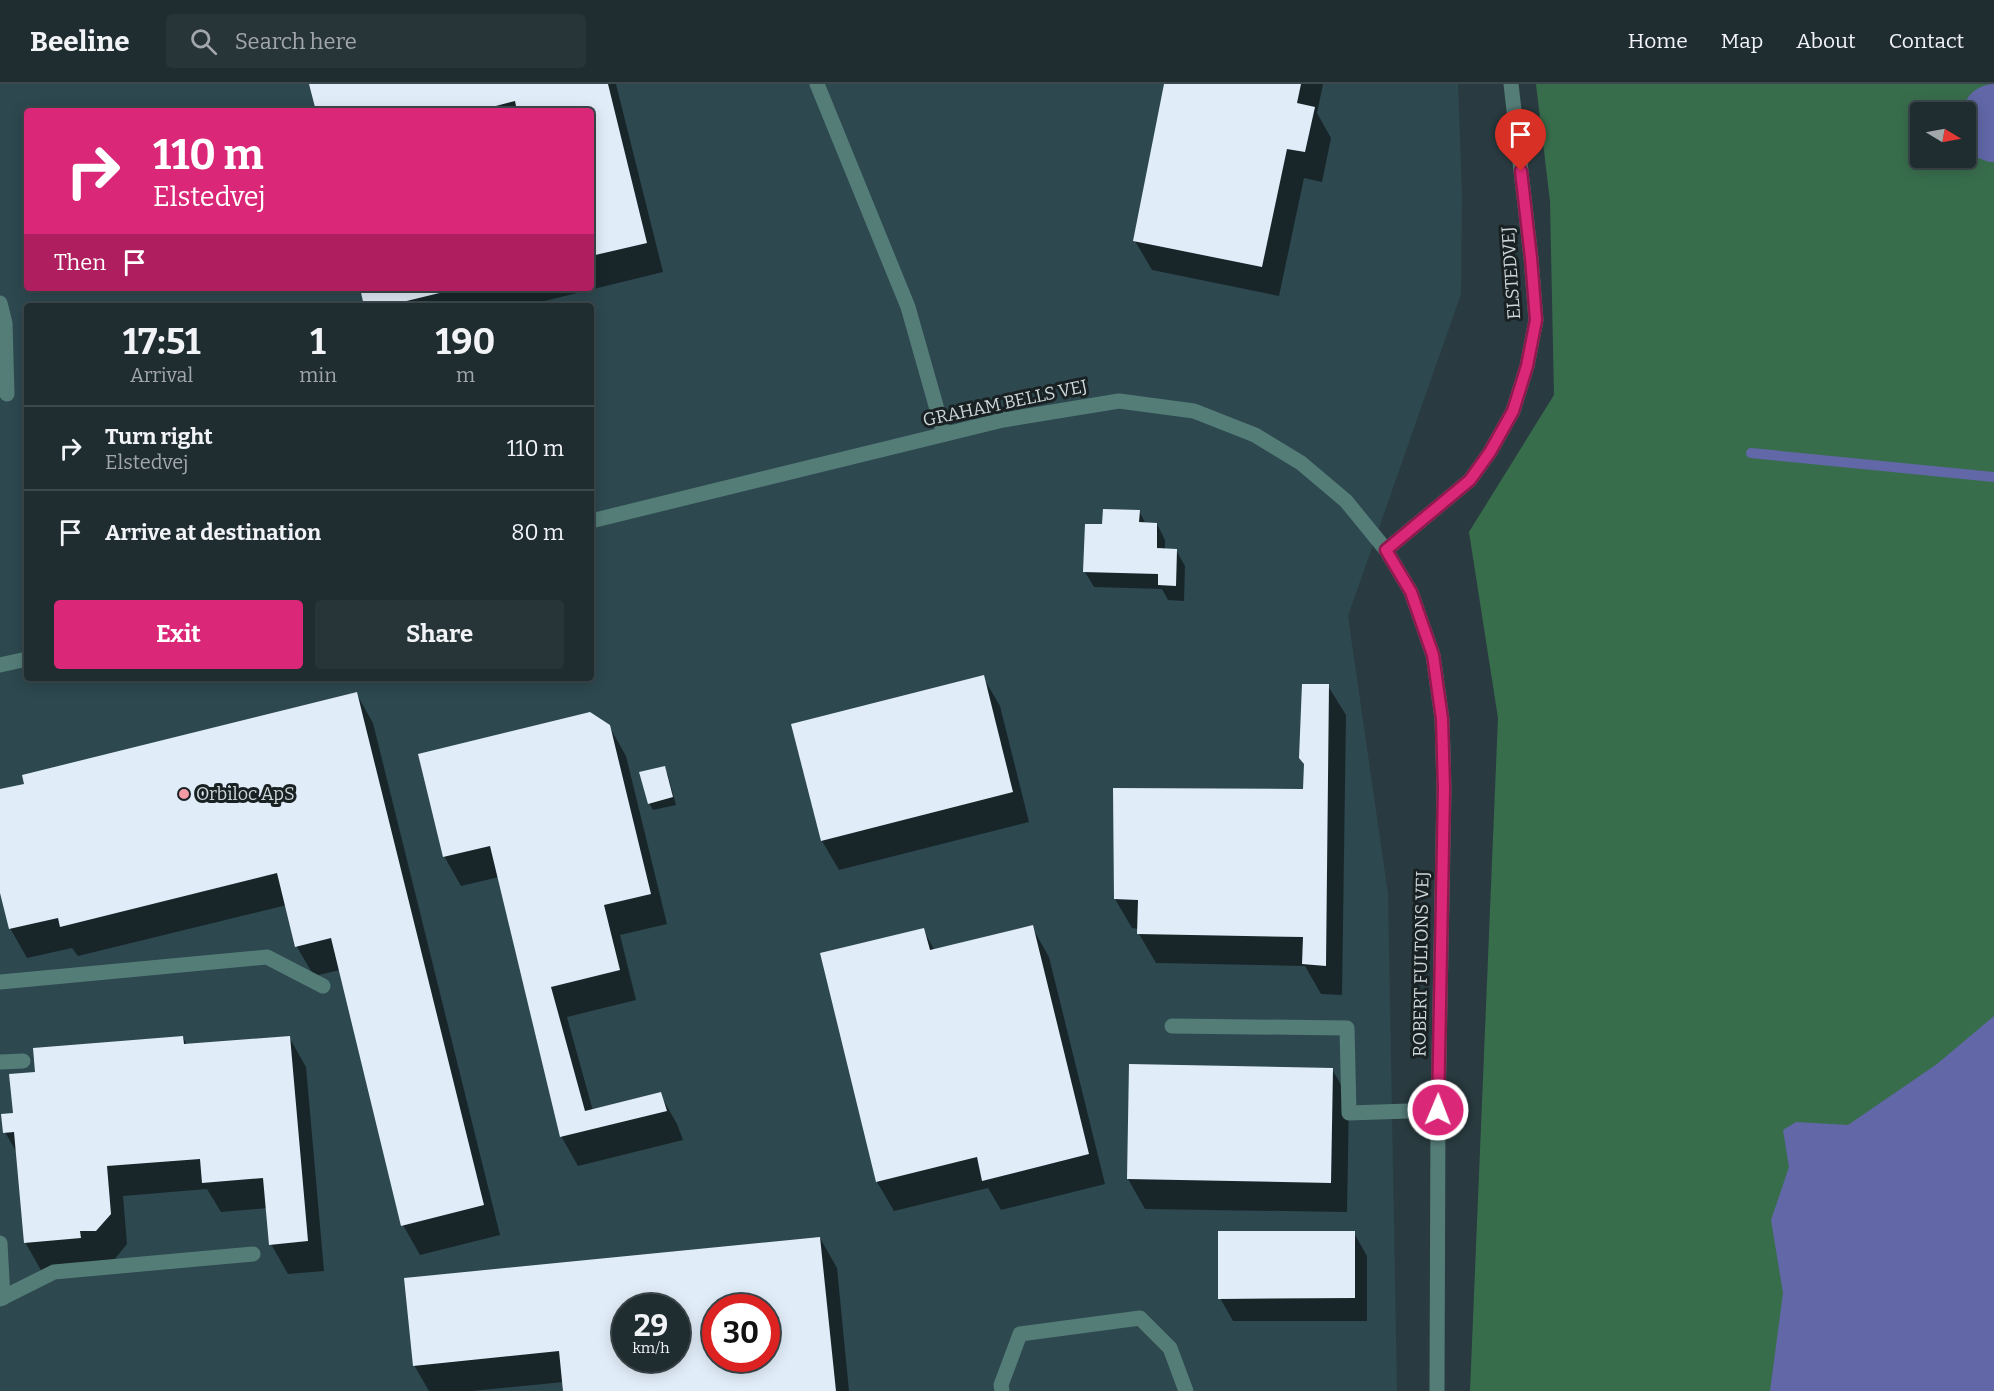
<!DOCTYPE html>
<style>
:root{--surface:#1f2c30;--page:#273438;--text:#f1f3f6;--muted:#a1a7ab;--line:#3c484c;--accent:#db2777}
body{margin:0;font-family:Bitter,serif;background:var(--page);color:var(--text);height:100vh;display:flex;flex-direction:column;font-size:22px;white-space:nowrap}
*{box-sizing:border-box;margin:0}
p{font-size:20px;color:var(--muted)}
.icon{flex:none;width:33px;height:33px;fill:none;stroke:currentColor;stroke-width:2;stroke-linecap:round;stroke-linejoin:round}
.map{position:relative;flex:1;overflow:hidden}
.side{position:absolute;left:24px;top:219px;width:570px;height:378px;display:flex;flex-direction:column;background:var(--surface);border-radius:6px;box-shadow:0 3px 15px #0003,0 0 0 2px var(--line)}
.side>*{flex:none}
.guide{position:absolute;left:24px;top:24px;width:570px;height:183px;border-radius:6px;box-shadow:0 3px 15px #0003,0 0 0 2px var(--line);background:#db2777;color:#fff;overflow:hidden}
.needle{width:39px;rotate:100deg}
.buttons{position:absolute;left:1910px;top:18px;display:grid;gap:12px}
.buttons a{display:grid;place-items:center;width:66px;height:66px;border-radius:6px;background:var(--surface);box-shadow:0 3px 15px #0003,0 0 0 2px var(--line);font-size:30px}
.speed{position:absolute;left:612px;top:1210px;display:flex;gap:12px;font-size:30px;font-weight:700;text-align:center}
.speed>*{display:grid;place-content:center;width:78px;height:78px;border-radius:50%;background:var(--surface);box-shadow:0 3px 15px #0003,0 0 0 2px var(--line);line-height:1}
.speed small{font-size:15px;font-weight:400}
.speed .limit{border:9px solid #d22;background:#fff;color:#111}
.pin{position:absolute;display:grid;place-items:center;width:51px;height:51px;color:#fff;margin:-62px -26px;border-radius:50% 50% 50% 0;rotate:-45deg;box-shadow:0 0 6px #0007}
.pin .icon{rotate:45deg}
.me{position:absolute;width:66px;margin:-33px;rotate:1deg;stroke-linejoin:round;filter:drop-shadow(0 0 4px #0008)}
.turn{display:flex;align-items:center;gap:21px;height:126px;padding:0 30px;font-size:27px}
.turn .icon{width:78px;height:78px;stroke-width:2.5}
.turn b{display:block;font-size:42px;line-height:51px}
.then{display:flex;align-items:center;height:57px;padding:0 30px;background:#0003;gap:12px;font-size:22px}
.eta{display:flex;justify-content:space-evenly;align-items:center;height:102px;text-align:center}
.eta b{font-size:36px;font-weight:700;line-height:42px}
.primary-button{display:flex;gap:12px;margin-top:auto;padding:12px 30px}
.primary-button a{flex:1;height:69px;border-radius:6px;background:var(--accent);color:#fff;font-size:24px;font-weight:700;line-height:69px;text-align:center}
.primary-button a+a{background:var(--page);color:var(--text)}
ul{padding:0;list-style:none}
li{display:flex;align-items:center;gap:18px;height:84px;padding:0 30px;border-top:2px solid var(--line)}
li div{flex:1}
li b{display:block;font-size:22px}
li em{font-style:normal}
header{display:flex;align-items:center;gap:36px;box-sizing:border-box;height:84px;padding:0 30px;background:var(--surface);border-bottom:2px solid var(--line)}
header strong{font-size:28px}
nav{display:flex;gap:33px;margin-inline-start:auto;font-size:21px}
.search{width:420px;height:54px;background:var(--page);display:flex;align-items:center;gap:15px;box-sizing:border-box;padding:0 21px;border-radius:6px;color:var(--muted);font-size:22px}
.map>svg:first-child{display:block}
</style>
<header>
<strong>Beeline</strong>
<div class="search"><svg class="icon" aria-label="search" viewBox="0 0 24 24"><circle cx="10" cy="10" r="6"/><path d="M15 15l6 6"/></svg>Search here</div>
<nav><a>Home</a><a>Map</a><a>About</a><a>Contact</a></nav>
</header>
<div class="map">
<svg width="1994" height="1307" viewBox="0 0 1994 1307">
<rect width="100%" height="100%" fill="#293b40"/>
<!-- built -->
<path fill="#2d484f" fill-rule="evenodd" d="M0 0H1458L1462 111 1461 210 1348 532 1388 810 1397 1307H0ZM27 27H591V204H27ZM27 222H591V594H27ZM626 1224H676V1275H626ZM716 1224H766V1275H716Z"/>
<!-- green -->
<path fill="#386d4c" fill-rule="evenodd" d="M1536 0H1994V1307H1470L1498 634 1469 448 1554 311 1550 117ZM1920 28H1965V74H1920Z"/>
<!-- water -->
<polygon fill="#6167a7" points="1994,932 1994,1307 1770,1307 1783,1209 1771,1136 1789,1083 1783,1046 1796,1038 1848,1041 1937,980"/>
<!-- shadow -->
<g fill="#0007" fill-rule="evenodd">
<polygon points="310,0 616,0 663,188 524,222 366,222 361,204 591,204 591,27 317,27"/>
<polygon points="1166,0 1323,0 1317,29 1331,54 1322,98 1304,94 1279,212 1152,186 1135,157"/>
<polygon points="1139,427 1146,440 1157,440 1165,456 1165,466 1176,466 1185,482 1184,517 1168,516 1162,505 1094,503 1085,488 1104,442"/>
<polygon points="983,593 1000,622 1029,738 839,786 822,757"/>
<polygon points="1328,602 1346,631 1342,911 1321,910 1305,882 1156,879 1139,850 1139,845 1132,844 1115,815 1304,707"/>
<polygon points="356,609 373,639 500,1151 420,1171 403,1141 340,886 314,892 297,863 287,821 78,872 72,864 27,874 10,844 0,802 0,707"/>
<polygon points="609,642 626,672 667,840 620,851 636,916 567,933 593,1027 660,1010 677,1040 683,1056 578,1082 561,1052 499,793 461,802 444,772"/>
<polygon points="664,683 668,691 676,721 653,726 649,719"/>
<polygon points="1032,843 1049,873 1105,1100 1001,1126 988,1104 894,1127 877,1098 923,845 935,867"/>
<polygon points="183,953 187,961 289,953 306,983 324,1187 288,1190 271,1160 267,1124 221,1128 207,1105 123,1112 127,1160 114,1176 42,1188 25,1158 18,1071 5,1048 36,989"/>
<polygon points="1130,982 1332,985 1349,1015 1347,1128 1145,1125 1128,1095"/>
<polygon points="1354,1149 1367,1172 1367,1237 1233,1237 1220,1214"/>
<path d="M820 1154 837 1184 849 1307H565L564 1298 471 1307H429L414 1281ZM626 1224H676V1275H626ZM716 1224H766V1275H716Z"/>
</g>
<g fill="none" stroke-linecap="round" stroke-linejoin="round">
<!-- stream -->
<polyline stroke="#6167a7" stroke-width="10" points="1751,369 1994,393"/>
<!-- river -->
<polyline stroke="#6167a7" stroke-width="64" points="1994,32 1990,40 1994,46"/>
</g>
<!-- building -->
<g fill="#e0ecf8" fill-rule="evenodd">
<polygon points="309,0 608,0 647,159 591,172 591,27 517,27 515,17 492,23 493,27 316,27"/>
<polygon points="1164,0 1301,0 1297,19 1315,23 1305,68 1287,65 1262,183 1133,157"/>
<polygon points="360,204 456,204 456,205 386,222 364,222"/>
<polygon points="1103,425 1140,426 1139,438 1157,439 1157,464 1177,465 1176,502 1158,501 1158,490 1083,488 1085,440 1102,440"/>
<polygon points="984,591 1013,708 821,757 791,640"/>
<polygon points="1302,600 1329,600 1326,882 1302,880 1303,853 1137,850 1138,816 1114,815 1113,704 1303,705 1304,680 1299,674"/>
<polygon points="357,608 484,1121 401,1142 331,854 295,863 277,789 60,843 58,834 9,845 0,809 0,705 24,700 22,691"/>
<polygon points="590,628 610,641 651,810 604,821 620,886 551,903 585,1027 661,1008 667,1027 560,1053 490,762 443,773 418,670"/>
<polygon points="665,682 673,713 648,720 639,688"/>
<polygon points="1033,841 1089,1070 982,1097 977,1073 876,1098 820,869 924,844 930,866"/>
<polygon points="183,952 184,960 290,952 308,1157 269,1161 263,1094 202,1099 200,1075 107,1082 111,1130 96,1147 80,1147 81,1154 24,1159 14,1048 3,1049 1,1030 13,1029 9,990 35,988 33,964"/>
<polygon points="1129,980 1333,984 1331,1099 1127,1095"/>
<polygon points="1218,1147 1355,1147 1355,1214 1218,1215"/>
<path d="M820 1153 836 1307H563L559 1267 413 1282 404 1194ZM626 1224H676V1275H626ZM716 1224H766V1275H716Z"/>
</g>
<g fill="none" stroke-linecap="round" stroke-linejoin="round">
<!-- minor -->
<g stroke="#557d78" stroke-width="15">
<polyline points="817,0 908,223 944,350"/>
<polyline points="0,219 5,239 7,310"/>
<polyline points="591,437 1003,336 1119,317 1194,327 1255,351 1301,379 1346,417 1386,466 1411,508 1433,571 1442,635 1444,705 1438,1026 1437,1307"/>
<polyline points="1386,466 1470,396 1490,368 1513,327 1527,282 1536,236 1531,174 1511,0"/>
<polyline points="0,581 27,575"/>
<polyline points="0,898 267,873 323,902"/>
<polyline points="1172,942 1347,944 1349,1029 1438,1026"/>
<polyline points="0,978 23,977"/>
<polyline points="0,1159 3,1214"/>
<polyline points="0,1215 54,1188 253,1170"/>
<polyline points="1002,1307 1001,1301 1020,1250 1140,1234 1170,1264 1186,1307"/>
</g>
</g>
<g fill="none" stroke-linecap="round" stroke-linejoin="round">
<!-- route casing -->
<g stroke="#8e194d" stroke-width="15">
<polyline id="route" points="1438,1026 1444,705 1442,635 1433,571 1411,508 1386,466 1470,396 1490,368 1513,327 1527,282 1536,236 1531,174 1521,87"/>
</g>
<!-- route -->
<use href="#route" stroke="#db2777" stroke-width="10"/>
</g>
<!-- markers -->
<circle fill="#f39aa7" stroke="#192123" stroke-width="2" cx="184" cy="710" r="6"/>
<g text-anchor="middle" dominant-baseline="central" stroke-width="6" stroke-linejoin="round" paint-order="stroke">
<!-- street labels -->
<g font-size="18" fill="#ccd7da" stroke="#192123">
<text transform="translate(1511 189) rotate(-94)">ELSTEDVEJ</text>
<text transform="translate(1005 319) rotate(-12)">GRAHAM BELLS VEJ</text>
<text transform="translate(1421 880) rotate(-89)">ROBERT FULTONS VEJ</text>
</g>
<!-- poi labels -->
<g font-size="18" fill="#ccd7da" stroke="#192123" text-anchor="start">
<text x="196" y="710">Orbiloc ApS</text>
</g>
</g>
</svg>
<div class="buttons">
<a><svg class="needle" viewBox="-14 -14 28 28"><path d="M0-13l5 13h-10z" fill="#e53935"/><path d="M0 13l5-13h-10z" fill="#a1a7ab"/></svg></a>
</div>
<div class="speed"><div>29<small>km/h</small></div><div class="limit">30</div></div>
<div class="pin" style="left:1521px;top:87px;background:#d93025"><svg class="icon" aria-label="arrive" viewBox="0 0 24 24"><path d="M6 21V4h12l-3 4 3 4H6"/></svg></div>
<svg class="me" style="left:1438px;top:1026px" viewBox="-20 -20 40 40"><circle r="17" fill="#db2777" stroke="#fff" stroke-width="3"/><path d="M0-11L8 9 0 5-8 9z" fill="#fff"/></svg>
<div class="guide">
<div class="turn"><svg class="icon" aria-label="right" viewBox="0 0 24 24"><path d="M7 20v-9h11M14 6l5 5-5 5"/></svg><div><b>110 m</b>Elstedvej</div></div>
<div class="then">Then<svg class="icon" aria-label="arrive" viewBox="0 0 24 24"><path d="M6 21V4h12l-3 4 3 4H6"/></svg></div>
</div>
<section class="side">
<div class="eta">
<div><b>17:51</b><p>Arrival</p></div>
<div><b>1</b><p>min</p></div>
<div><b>190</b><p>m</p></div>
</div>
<ul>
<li><svg class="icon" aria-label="right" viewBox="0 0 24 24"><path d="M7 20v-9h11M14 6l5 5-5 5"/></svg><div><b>Turn right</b><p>Elstedvej</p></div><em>110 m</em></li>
<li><svg class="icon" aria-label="arrive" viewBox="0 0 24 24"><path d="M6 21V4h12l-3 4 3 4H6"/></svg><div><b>Arrive at destination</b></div><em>80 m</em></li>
</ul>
<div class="primary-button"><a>Exit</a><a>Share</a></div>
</section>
</div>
